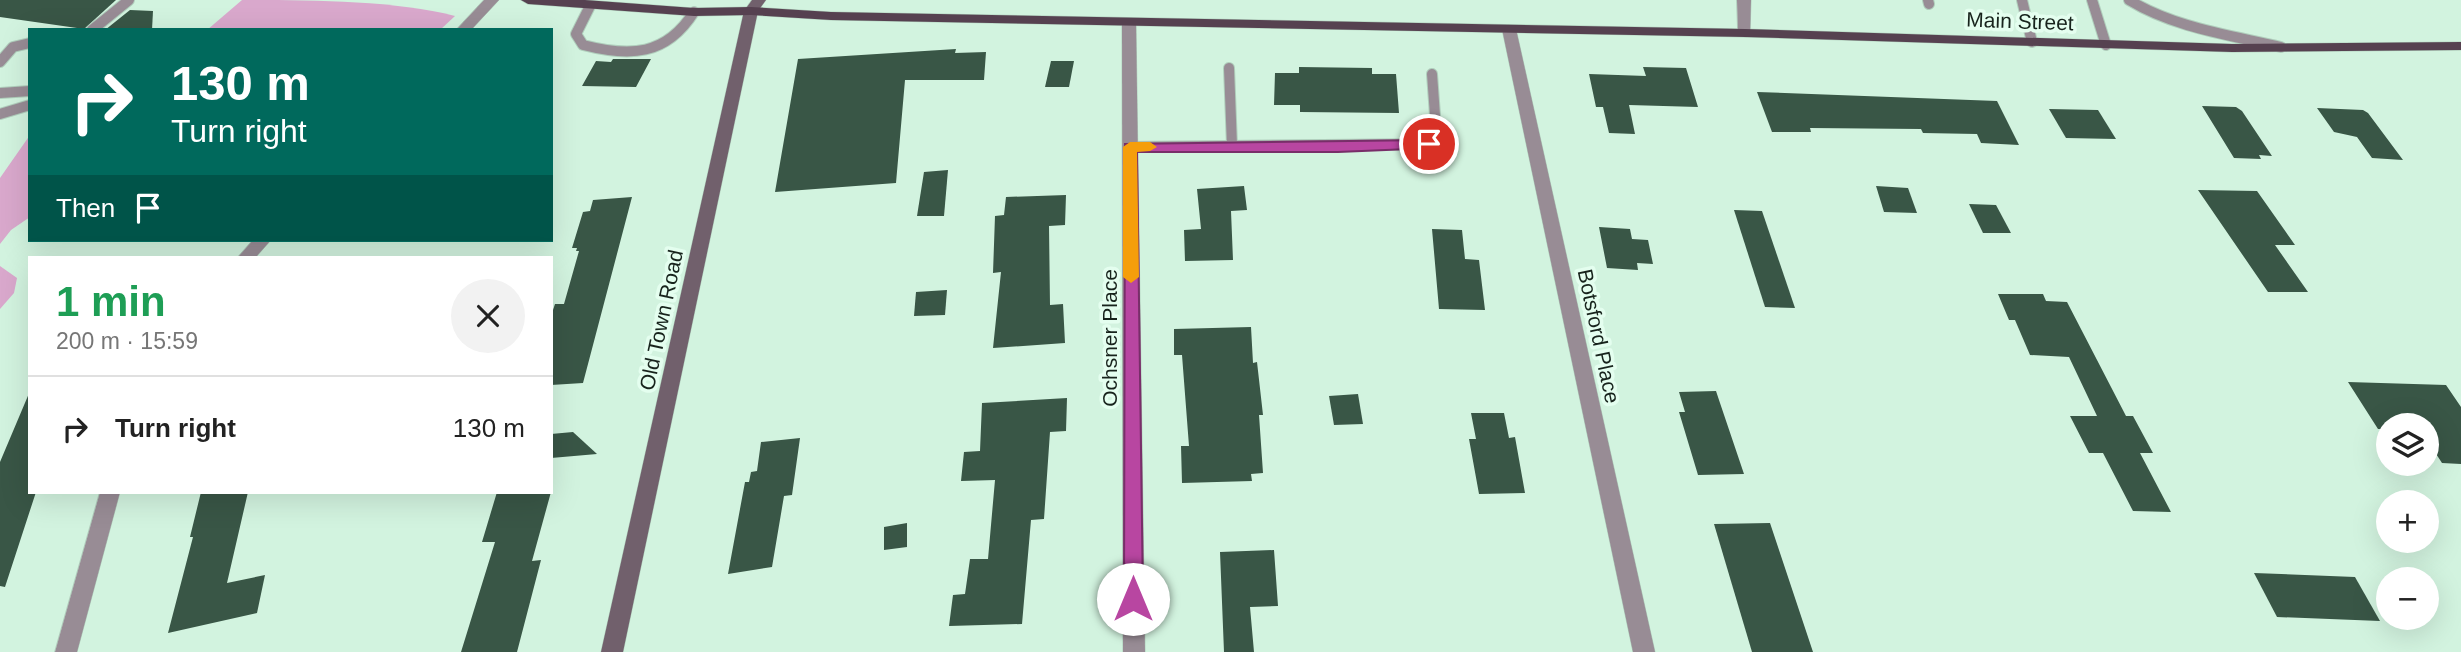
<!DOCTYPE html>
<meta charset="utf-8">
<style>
:root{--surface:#fff;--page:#f2f2f2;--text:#222;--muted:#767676;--line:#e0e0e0}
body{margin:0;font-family:Arial,sans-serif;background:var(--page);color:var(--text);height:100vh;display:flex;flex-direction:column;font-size:26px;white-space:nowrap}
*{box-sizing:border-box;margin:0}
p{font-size:23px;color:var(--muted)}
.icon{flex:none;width:38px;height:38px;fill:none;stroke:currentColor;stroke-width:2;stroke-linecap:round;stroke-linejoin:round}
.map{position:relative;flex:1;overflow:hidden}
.drawer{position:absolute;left:28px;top:256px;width:525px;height:238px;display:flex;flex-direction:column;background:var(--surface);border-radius:0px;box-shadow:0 7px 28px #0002}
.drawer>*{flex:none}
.top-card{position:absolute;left:28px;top:28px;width:525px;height:214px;border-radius:0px;box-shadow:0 7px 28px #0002;background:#00695c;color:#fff;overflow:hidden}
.fabs{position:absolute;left:2376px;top:413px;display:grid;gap:14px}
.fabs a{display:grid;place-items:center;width:63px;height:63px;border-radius:50%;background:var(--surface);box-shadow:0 7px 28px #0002;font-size:35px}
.pin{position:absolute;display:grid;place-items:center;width:60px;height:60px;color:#fff;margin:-30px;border:4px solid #fff;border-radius:50%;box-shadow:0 2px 7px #0007}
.me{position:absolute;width:77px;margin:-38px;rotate:0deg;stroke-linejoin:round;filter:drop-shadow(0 0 5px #0008)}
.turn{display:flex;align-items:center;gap:24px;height:147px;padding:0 28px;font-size:32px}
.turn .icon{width:91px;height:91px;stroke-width:2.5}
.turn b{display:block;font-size:49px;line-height:60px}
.then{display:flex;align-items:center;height:66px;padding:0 28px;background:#0003;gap:14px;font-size:26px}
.round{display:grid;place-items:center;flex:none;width:74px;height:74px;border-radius:37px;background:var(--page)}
.head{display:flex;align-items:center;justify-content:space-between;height:119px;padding:0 28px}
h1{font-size:42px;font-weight:700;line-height:52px;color:#1e9e55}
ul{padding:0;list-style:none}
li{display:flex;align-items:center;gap:21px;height:105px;padding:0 28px;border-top:2px solid var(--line)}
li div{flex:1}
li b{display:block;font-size:26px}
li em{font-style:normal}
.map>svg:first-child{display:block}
</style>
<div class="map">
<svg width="2461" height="652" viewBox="0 0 2461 652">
<rect width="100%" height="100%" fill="#d2f3df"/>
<!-- green -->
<g fill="#d9a8cc">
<path d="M242 0C306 0 394 0 455 16L440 30H207Z"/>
<polygon points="30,135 30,217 11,230 0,244 0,178"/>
<polygon points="0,266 17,278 14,293 0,309"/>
</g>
<!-- building -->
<g fill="#395646">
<polygon points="0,0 116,0 84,29 0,17"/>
<polygon points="130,10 153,11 152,30 105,30"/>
<polygon points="956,49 955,53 986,52 984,80 905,80 896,183 775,192 798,59"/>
<polygon points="613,59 651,59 636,87 582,86 596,61 611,62"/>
<polygon points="1051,61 1074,61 1069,87 1045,87"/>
<polygon points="1299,67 1372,68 1372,74 1396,74 1399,113 1300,112 1300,105 1274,105 1275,73 1299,73"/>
<polygon points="1643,67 1686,68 1698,107 1629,105 1635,134 1609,133 1603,107 1596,107 1589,74 1646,76"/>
<polygon points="1757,92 1997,101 2019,145 1981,143 1977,134 1923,133 1921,129 1810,128 1811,132 1772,132"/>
<polygon points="2202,106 2236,107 2242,111 2272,156 2259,155 2261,159 2234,158"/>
<polygon points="2317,108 2363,110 2368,113 2403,160 2372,158 2357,137 2334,132"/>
<polygon points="2049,109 2098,110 2116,139 2066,138"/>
<polygon points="948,170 944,216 917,216 924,172"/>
<polygon points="1244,186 1247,210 1231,211 1233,260 1185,261 1184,230 1201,229 1197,189"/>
<polygon points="1876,186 1908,188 1917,213 1884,212"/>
<polygon points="2198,190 2257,191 2295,245 2275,245 2308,292 2268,292"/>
<polygon points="1066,195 1065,225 1049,226 1050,305 1063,304 1065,343 993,348 1001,272 993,273 995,216 1004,215 1006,197"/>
<polygon points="632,197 583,383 551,385 551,316 555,304 564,304 579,251 576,251 577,248 572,248 583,212 590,211 593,200"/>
<polygon points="1969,204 1996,205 2011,233 1983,233"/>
<polygon points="1734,210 1762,211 1795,308 1765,307"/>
<polygon points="1599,227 1630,229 1632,239 1648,240 1653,264 1637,263 1638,270 1607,268"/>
<polygon points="1432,229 1462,230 1465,259 1479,260 1485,310 1439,309"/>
<polygon points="947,290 945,315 914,316 916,292"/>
<polygon points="1998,294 2043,294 2046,301 2067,302 2126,416 2133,416 2153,453 2140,453 2171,512 2133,511 2103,453 2089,453 2070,416 2097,416 2069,357 2030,355 2015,320 2009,320"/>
<polygon points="1251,327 1253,363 1257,362 1263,415 1259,415 1263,473 1251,474 1252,481 1182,483 1181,446 1189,446 1182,355 1174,355 1174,329"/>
<polygon points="2348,382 2446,385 2461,407 2461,464 2442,463 2427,440 2427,425 2389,425 2389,429 2378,429"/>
<polygon points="30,391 30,492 36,492 5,587 0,586 0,462"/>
<polygon points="1716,391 1720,403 1744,474 1698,475 1679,412 1685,412 1679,392"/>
<polygon points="1358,394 1363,424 1334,425 1329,396"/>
<polygon points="1067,398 1066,431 1050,432 1044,519 1031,520 1022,624 949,626 953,595 965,594 970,559 988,559 995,480 961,481 964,452 980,451 982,403"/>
<polygon points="1471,413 1504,413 1509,438 1515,437 1525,493 1479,494 1469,439 1476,439"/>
<polygon points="573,432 597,454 551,458 551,434"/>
<polygon points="800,438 792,495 784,496 772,567 728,574 745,482 749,482 751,472 757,471 761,442"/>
<polygon points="201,492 248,492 227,583 265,575 257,613 168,633 193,537 190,537"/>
<polygon points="497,492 551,492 532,561 541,560 517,652 461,652 495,542 482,542"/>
<polygon points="907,523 907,547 884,550 884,527"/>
<polygon points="1770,523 1813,652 1752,652 1714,524"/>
<polygon points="1274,550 1278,606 1250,607 1254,652 1224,652 1220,552"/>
<polygon points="2254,573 2355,577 2380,621 2277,617"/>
</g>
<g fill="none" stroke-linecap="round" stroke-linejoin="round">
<!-- service casing -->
<g stroke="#b0cebc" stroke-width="12">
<g id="service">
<polyline points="1928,0 1929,4"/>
<polyline points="2022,0 2032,42"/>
<polyline points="2092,0 2106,45"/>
<path d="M2129 0C2175 28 2230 35 2281 47"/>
<path d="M590 6 576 34 583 45C630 57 666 56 694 12"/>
<polyline points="92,30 129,0"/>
<polyline points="0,62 13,47 30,43"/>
<polyline points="1229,68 1232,146"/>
<polyline points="0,93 30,91"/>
<polyline points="0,114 30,105"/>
<polyline points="1130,147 1429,144 1436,129 1432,74"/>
</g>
</g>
<!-- minor casing -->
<g stroke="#b0cebc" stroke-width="1">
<g id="minor">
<polygon points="484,0 499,0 471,30 456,30"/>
<polygon points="1737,0 1751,0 1750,36 1745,37 1738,33"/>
<polygon points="1129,19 1136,23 1145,652 1123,652 1122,23"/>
<polygon points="1509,25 1516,29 1655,652 1633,652 1502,29"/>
<polygon points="253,240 271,240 256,257 238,257"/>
<polygon points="100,492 120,492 77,652 55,652"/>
</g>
</g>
<!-- secondary casing -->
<g stroke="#b0cebc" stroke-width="1">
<polygon id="secondary" points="752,0 766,0 758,11 623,652 601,652 744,11"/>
</g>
<!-- primary casing -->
<g stroke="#b0cebc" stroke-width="1">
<polygon id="primary" points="521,0 585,0 694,8 751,7 831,12 1745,29 2232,44 2461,42 2461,50 2232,52 1745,37 831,20 751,15 694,16 528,4"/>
</g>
<!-- service -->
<use href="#service" stroke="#988c95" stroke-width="10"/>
<!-- minor -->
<use href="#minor" fill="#988c95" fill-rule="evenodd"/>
<!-- secondary -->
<use href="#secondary" fill="#71606c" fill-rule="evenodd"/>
<!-- primary -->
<use href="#primary" fill="#564150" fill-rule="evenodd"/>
</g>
<!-- route -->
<polygon fill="#b846a1" stroke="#782e69" stroke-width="2" points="1429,140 1433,141 1433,148 1338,152 1137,152 1143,599 1140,605 1133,607 1127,605 1124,599 1125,144"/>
<!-- slow -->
<polygon fill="#f59e0b" points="1130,142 1150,142 1157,147 1150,151 1137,152 1139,277 1131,283 1123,277 1123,147"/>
<g text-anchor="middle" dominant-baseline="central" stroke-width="7" stroke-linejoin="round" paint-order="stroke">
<!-- street labels -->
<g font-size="21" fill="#17231c" stroke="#e4feef">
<text transform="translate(2020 21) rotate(2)">Main Street</text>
<text transform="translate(661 320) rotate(-78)">Old Town Road</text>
<text transform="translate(1599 336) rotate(78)">Botsford Place</text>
<text transform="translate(1109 338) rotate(-90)">Ochsner Place</text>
</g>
</g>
</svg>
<div class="fabs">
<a><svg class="icon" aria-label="layers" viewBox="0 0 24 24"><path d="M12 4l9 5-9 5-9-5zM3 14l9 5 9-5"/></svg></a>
<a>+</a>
<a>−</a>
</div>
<div class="pin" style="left:1429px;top:144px;background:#d93025"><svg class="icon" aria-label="arrive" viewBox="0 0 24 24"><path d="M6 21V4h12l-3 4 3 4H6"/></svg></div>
<svg class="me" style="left:1133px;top:599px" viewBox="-20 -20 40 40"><circle r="19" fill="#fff"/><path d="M0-13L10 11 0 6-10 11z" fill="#b846a1"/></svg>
<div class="top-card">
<div class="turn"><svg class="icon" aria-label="right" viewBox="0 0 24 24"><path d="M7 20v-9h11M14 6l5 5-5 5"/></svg><div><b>130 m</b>Turn right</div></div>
<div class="then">Then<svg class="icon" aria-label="arrive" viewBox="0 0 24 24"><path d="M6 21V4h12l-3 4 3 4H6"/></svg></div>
</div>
<section class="drawer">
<div class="head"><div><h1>1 min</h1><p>200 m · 15:59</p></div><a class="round"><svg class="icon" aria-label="close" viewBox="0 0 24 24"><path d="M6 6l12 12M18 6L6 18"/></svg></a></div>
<ul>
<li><svg class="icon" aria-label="right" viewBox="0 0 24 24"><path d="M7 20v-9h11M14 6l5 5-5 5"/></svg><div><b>Turn right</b></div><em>130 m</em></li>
</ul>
</section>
</div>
